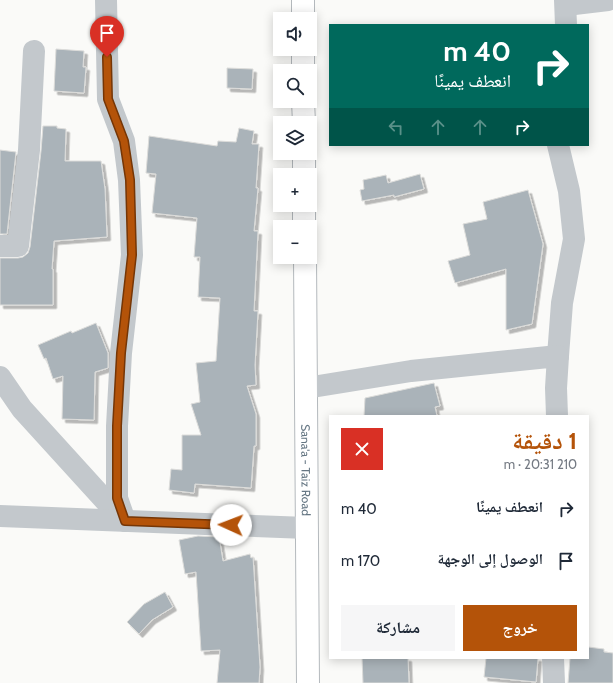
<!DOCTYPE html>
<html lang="ar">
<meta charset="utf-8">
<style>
:root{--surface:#fff;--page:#f6f6f7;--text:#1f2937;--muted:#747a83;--accent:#b45309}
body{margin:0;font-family:Cabin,"Noto Naskh Arabic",sans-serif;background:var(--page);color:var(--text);direction:rtl;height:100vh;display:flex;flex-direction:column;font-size:15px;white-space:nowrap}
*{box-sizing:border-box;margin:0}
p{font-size:13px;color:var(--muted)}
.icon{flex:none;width:22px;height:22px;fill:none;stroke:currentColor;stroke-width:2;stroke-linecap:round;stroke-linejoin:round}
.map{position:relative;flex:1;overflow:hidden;direction:ltr}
.sheet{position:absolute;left:329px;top:415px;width:260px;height:244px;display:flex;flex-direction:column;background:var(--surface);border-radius:0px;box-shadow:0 2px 10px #0003;direction:rtl}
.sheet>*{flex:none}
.top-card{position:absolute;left:329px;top:24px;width:260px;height:122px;border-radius:0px;box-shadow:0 2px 10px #0003;direction:rtl;background:#00695c;color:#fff;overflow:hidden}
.tools{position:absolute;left:273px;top:12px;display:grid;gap:8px}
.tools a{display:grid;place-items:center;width:44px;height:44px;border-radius:0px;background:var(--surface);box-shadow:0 2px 10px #0003;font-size:20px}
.pin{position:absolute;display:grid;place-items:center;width:34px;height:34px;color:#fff;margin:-41px -17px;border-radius:50% 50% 50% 0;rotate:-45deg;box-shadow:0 0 4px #0007}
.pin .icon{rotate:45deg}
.me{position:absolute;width:44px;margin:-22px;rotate:272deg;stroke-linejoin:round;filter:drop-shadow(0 0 3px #0008)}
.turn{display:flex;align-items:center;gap:14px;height:84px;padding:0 12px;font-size:18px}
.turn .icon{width:52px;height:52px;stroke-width:2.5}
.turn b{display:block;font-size:28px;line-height:34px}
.lanes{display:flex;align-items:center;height:38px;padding:0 12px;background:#0003;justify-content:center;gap:20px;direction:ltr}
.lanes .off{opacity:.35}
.round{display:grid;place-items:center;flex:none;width:42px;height:42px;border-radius:0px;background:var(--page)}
.headline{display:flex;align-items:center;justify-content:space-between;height:68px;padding:0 12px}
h1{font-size:24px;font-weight:800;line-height:30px;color:var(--accent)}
.button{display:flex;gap:8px;margin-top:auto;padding:8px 12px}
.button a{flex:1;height:46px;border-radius:0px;background:var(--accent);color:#fff;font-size:16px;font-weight:800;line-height:46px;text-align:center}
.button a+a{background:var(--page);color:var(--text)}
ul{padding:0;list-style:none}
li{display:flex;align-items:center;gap:12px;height:52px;padding:0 12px}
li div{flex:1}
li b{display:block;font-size:15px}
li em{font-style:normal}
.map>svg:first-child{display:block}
</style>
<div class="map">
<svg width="613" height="683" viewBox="0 0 613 683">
<defs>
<filter id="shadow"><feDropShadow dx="3.5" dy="3.5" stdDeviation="0" flood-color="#0004"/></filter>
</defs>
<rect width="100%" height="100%" fill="#fafaf8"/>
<!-- building -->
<g fill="#aab3b9" stroke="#dcdcda" filter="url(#shadow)">
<polygon points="56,49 84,51 83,67 86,67 84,93 54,91"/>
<polygon points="227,68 253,69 252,89 227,88"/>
<polygon points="43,126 57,126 57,128 66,129 65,161 101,161 105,189 107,237 54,241 52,269 53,269 53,305 0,305 0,258 18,258 23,257 28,253 30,247 41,151"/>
<polygon points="239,128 254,131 252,144 259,144 256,188 258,188 254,231 258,231 254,311 258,311 255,365 256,385 247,386 256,414 256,446 254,446 251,488 195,484 194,493 169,490 171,469 182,470 182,435 201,435 191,404 200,402 196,363 216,361 220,298 198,297 200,257 194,257 197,218 152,213 156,174 146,173 149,136 217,146 218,141 236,142"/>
<polygon points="0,150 16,152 7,234 0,234"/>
<polygon points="420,174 424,189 394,197 394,195 362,201 360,190 364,189 363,180 386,175 388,183"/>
<polygon points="528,190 543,244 532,324 506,330 506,269 455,283 448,261 470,255 463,224 487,219 483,202"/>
<polygon points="96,323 108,353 108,368 95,372 94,420 62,419 63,376 53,379 46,358 44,359 38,345 71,331 72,333"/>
<polygon points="434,383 440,406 435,407 437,416 364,416 365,398"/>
<polygon points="198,536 219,537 223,561 250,554 251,558 253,557 260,667 259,683 217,683 220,650 201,651 196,572 185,574 179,540"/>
<polygon points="165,592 173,607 152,620 139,634 127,622 144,604"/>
<polygon points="588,647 604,649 604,652 613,653 613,683 568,683 570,658 588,658"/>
<polygon points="362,658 408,658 409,683 363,683"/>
<polygon points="486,658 538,658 536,682 484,677"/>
</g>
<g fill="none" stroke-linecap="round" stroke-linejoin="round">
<!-- highway casing -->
<g stroke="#b4b9bd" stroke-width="24">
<g id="highway">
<polyline points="303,0 303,19"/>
<polyline points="303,49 303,71"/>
<polyline points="303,101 304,123"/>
<polyline points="304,153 304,175"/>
<polyline points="304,205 304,227"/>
<path id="s1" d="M305 257 308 683"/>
</g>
</g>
<!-- minor -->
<g stroke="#c3c8cc" stroke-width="22">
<polyline points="106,0 108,99 124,141 129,180 132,255 121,353 117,426 117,498 125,521"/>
<polyline points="565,0 566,25"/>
<polyline points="566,5 608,0"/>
<polyline points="0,246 18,246 29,150 34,51"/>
<polyline points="558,356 562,303 574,239 569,191 558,145"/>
<polyline points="0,377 22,409 122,519"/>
<polyline points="306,388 411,371 558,356 556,388 557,416"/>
<polyline points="0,516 307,528"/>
<polyline points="553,658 554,683"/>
</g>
<!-- highway -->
<use href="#highway" stroke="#fff" stroke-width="22"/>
</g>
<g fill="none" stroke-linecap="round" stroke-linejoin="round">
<!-- route casing -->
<g stroke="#753606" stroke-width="10">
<polyline id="route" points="107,57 108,99 124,141 130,180 132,255 121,353 117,426 117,498 125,521 231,525"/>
</g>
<!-- route -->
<use href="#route" stroke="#b45309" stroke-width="7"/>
</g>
<g text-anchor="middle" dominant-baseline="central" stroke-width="4" stroke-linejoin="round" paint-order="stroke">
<!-- street labels -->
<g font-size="12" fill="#657683" stroke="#fff">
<text stroke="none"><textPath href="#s1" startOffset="213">Sana'a - Taiz Road</textPath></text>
</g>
</g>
</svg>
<div class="tools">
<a><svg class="icon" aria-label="sound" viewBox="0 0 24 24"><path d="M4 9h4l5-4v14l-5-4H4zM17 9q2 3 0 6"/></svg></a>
<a><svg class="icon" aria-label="search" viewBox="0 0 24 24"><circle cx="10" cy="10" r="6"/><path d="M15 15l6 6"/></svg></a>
<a><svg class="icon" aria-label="layers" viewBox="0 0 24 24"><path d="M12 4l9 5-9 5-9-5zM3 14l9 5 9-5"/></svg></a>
<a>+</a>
<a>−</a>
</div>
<div class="pin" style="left:107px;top:57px;background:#d93025"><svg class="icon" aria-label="arrive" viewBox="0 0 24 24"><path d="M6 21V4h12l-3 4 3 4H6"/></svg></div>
<svg class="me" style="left:231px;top:525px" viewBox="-20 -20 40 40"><circle r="19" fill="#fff"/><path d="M0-13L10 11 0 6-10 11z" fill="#b45309"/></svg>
<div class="top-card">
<div class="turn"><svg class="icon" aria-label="right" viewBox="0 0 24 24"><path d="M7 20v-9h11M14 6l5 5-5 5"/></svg><div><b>40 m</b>انعطف يمينًا</div></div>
<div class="lanes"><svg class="icon off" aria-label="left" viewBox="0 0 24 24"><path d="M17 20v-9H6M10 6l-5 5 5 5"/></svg><svg class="icon off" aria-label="ahead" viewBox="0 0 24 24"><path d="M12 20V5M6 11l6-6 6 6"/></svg><svg class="icon off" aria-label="ahead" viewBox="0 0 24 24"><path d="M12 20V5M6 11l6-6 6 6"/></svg><svg class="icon" aria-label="right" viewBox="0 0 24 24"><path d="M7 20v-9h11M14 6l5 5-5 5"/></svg></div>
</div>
<section class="sheet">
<div class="headline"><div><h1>1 دقيقة</h1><p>210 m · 20:31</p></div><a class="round" style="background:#d93025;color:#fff"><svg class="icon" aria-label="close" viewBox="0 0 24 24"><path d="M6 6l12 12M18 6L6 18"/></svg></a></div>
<ul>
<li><svg class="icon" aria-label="right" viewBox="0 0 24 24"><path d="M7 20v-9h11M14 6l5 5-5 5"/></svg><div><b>انعطف يمينًا</b></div><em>40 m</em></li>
<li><svg class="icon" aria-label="arrive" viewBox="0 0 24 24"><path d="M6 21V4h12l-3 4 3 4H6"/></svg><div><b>الوصول إلى الوجهة</b></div><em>170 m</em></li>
</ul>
<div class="button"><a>خروج</a><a>مشاركة</a></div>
</section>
</div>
